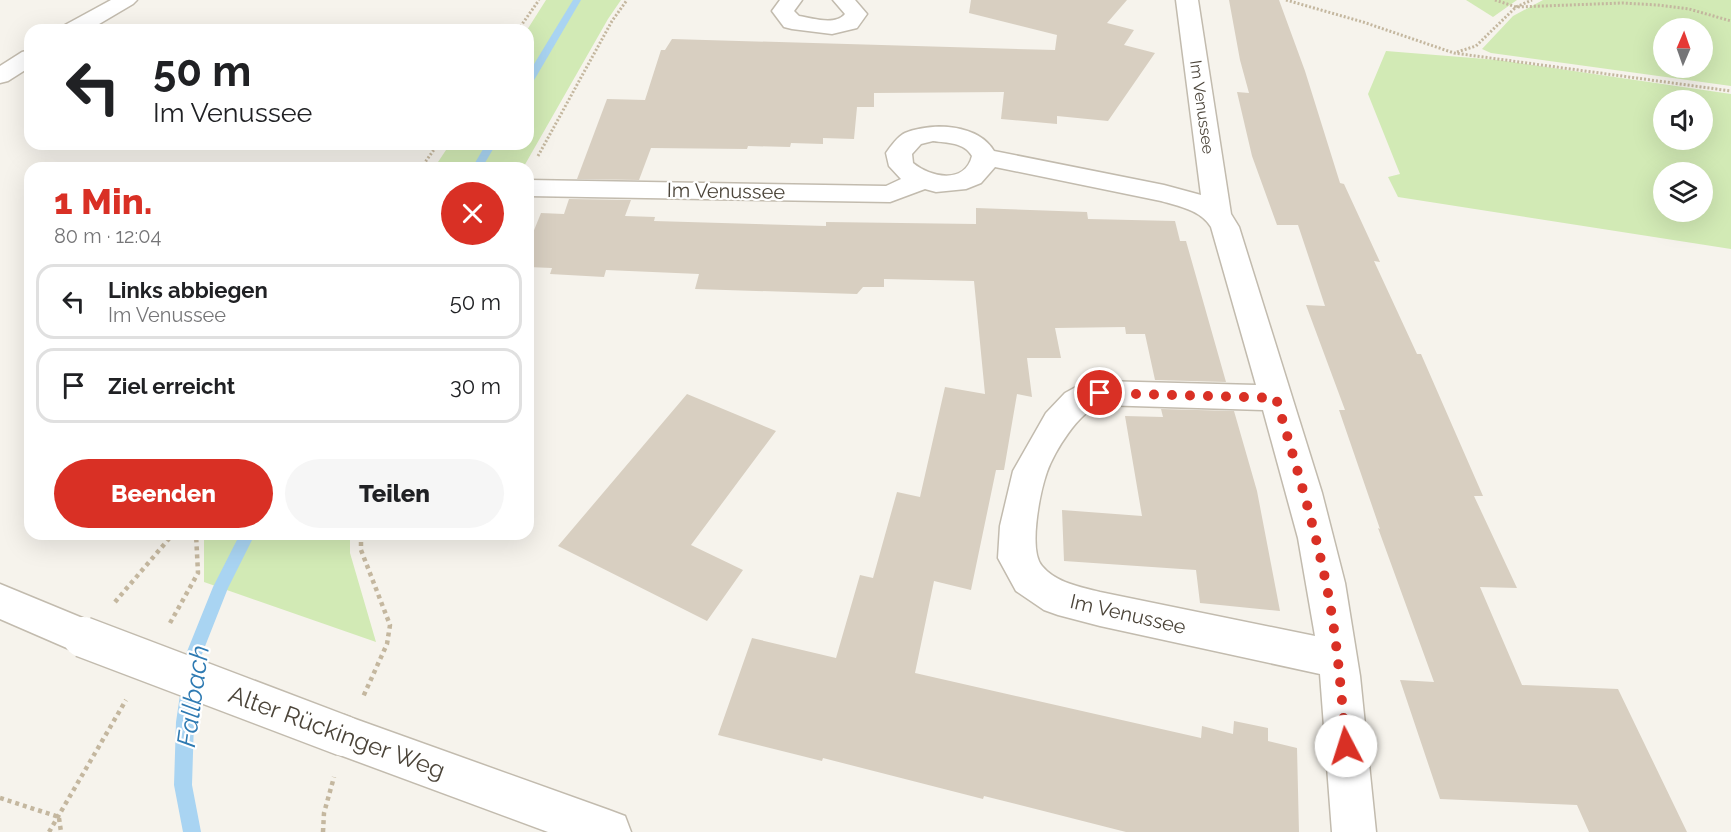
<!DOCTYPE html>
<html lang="de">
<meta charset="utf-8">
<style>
:root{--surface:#fff;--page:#f6f6f6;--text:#202124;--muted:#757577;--line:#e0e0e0;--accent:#d93025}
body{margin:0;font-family:Raleway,sans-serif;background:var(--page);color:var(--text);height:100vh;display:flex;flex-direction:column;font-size:22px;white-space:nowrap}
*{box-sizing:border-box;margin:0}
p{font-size:20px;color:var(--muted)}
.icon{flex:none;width:33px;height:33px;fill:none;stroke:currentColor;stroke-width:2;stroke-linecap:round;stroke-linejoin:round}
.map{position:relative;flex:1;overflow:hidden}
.drawer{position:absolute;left:24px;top:162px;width:510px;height:378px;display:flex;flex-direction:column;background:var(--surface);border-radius:18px;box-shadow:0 6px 24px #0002}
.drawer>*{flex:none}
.hud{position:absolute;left:24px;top:24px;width:510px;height:126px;border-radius:18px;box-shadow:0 6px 24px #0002;background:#fff;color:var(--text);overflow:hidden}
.needle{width:39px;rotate:2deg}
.controls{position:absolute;left:1653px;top:18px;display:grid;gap:12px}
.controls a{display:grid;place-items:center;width:60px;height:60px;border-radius:50%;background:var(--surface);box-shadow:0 6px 24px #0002;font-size:30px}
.pin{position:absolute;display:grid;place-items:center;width:51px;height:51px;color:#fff;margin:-26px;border:3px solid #fff;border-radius:50%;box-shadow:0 2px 6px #0007}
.me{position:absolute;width:66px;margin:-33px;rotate:355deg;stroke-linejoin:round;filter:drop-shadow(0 0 4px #0008)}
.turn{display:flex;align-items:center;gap:21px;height:126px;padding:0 30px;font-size:27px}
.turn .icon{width:78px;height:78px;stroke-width:2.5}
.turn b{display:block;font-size:42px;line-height:51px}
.round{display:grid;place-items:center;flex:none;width:63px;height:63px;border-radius:32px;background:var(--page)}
.headline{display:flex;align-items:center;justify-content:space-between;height:102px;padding:0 30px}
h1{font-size:36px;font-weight:800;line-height:45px;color:var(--accent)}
.cta{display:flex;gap:12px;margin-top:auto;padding:12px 30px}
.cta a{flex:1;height:69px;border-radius:36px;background:var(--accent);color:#fff;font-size:24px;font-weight:800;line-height:69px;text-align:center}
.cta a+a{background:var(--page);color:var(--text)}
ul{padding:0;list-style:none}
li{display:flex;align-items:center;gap:18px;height:75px;margin:0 12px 9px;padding:0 18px;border:3px solid var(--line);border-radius:18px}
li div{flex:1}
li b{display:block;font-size:22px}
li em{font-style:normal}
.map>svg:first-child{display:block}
</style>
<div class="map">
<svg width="1731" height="832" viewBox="0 0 1731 832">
<rect width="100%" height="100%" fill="#f6f3ec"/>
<!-- green -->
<g fill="#d2eab5" fill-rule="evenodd">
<polygon points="546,0 621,0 608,19 523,168 434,168 450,144 528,144 527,30"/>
<polygon points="1466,0 1517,0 1493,17"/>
<path d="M1543 0H1731V86L1491 53 1482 49 1513 16ZM1702 28V68H1664V28Z"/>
<path d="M1386 51 1498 60 1731 94V249L1398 197 1388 177 1400 174 1368 94ZM1664 100H1702V140H1664ZM1702 172V212H1664V172Z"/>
<polygon points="204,534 350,534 350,553 376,642 204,582"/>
</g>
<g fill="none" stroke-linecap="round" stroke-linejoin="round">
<!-- stream -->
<g fill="#a9d4f2" fill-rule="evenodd">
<polygon points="573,0 581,0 533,82 528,85 528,74"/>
<polygon points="486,144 496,144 482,168 472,168"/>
<polygon points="240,534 255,534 228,588 202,654 194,722 192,785 201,832 183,832 174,785 176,722 186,654 213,587"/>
</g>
</g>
<!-- building -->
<g fill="#d8cfc1">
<polygon points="971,0 1127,0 1107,23 1134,30 1124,45 1155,53 1108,121 1057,116 1057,124 1001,119 1004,92 874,93 874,107 857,107 854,139 823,138 823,144 791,143 790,147 748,146 747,149 651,148 639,180 577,179 607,99 645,100 661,50 665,50 672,39 1055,50 1057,35 969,13"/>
<polygon points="1229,0 1279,0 1305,71 1340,183 1344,184 1380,262 1374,261 1417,354 1421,354 1483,496 1474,496 1517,588 1480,587 1522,685 1618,689 1687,832 1589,832 1577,805 1440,799 1400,680 1434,682 1378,528 1380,529 1339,410 1345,410 1306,305 1325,306 1298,225 1277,225 1252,156 1237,92 1249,93 1240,60"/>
<polygon points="569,199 631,200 625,216 655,217 654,221 826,226 826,222 976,224 976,208 1087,212 1088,219 1175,221 1180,241 1186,241 1226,382 1155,380 1145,334 1126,334 1125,327 1055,328 1061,358 1027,358 1032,397 1017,394 1004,470 996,470 971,590 934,581 915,673 1201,738 1202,726 1233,734 1234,721 1268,728 1268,741 1297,748 1299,832 1126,832 984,796 983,799 823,758 822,761 718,735 752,638 836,658 860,575 873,578 897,492 920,497 945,387 985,394 974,281 884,279 884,287 863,287 857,294 695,289 699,274 606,270 604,277 550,274 552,268 528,267 528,245 541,213 564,214"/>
<polygon points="687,394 776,431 691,545 743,570 707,621 558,546"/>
<polygon points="1161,409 1234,411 1257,491 1280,611 1200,603 1196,570 1064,561 1062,510 1142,516 1125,416 1163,417"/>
</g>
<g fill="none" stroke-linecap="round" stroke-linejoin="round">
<!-- minor casing -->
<g stroke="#c2bbae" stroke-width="3">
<g id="minor">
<polygon points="111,0 137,0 133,4 89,30 62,30 65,25"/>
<path d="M780 0H802L794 11 799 16C812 18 835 26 845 14L833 0H855L867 14 857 28 832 34 792 29 784 27 772 11Z"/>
<path d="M1176 0H1198L1231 214 1239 227 1322 493 1345 583 1360 676 1376 832H1332L1320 674 1100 626 1058 615 1044 610 1016 591 998 558 1000 526 1013 471 1046 413 1065 393 1076 387 1100 381 1256 385 1211 227C1201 210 1178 206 1161 201L995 167 981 183 966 189 936 192 925 189 890 202 528 196V180L886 186 901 179 889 166 886 153C891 146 898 136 905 133 933 122 978 124 994 151L1164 185 1201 195ZM933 141C947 143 964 142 972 156 965 184 931 178 913 163L912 154 921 144ZM1100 405 1263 410 1298 538 1315 636 1100 592C1081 587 1056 583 1042 566 1028 550 1040 492 1047 472 1054 452 1079 411 1100 405Z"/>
<polygon points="30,50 30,67 8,81 0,83 0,66 22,52"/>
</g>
</g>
<!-- tertiary casing -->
<g stroke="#c2bbae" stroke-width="3">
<g id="tertiary">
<polygon points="0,584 97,624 103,637 97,650 83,655 0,619"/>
<polygon points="344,715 609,810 625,816 631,832 548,832 329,751 323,736 329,721"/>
</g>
</g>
<!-- path-far1 -->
<g stroke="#c4b79f" stroke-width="3" stroke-dasharray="2 2" stroke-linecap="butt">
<polyline points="1286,0 1363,22 1454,53 1731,91"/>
<polyline points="1495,0 1516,7 1623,3 1657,5 1689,9 1731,21"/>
<polyline points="518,30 539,0"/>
<polyline points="1457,52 1476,46 1516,7 1532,0"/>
<polyline points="538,156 612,21 627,0"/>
<polyline points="421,168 438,144"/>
</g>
<!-- path -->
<g stroke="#c4b79f" stroke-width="4.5" stroke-dasharray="4 4" stroke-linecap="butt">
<polyline points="361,534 361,550 390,625 387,644 363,697"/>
<polyline points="115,602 173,534"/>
<polyline points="170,623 198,573 196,534"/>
<polyline points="0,798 59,817"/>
<polyline points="59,818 61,832"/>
<polyline points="49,832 126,700"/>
<polyline points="323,832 324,813 334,777"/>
</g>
<!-- minor -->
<use href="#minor" fill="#fff" fill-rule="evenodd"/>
<!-- tertiary -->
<use href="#tertiary" fill="#fff" fill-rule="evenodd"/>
<!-- tertiary-bridge casing -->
<g stroke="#c2bbae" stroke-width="43" stroke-linecap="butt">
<polyline id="tertiary-bridge" points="83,637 344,736"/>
</g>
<!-- tertiary-bridge -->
<use href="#tertiary-bridge" stroke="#fff" stroke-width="40"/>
</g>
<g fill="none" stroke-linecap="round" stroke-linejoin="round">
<!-- route -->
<path stroke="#d93025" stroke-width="10" stroke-dasharray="0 18" d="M1100 393 1276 398C1294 459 1313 520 1326 583 1337 636 1341 691 1346 746"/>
</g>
<g text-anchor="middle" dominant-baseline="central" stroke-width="4.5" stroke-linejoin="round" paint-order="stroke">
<!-- far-street labels -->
<g font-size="16" fill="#4b4439" stroke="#fff">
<text transform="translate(1202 107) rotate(82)">Im Venussee</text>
</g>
<!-- street labels -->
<g font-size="20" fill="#4b4439" stroke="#fff">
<text transform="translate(726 191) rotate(1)">Im Venussee</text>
<text transform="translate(1128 614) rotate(13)">Im Venussee</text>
</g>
<!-- near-street labels -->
<g font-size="24" fill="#4b4439" stroke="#fff">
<text transform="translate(337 732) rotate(20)">Alter Rückinger Weg</text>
</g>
<!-- near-water labels -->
<g font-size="26" font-style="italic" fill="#2e7ab2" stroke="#fff">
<text transform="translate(193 696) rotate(-82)">Fallbach</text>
</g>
</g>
</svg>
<div class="controls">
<a><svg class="needle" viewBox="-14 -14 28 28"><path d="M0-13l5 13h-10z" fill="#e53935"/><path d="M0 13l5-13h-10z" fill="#757577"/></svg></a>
<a><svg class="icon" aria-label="sound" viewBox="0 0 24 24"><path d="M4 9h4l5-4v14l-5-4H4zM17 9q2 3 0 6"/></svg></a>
<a><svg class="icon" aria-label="layers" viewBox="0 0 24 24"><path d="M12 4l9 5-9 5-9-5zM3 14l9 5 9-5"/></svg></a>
</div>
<div class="pin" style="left:1100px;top:393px;background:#d93025"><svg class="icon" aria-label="arrive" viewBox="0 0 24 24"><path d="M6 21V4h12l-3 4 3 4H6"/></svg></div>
<svg class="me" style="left:1346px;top:746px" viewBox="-20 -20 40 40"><circle r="19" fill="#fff"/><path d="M0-13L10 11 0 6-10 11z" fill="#d93025"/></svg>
<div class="hud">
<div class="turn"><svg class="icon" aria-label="left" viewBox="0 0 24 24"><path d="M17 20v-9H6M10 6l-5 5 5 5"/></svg><div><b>50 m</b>Im Venussee</div></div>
</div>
<section class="drawer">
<div class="headline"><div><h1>1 Min.</h1><p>80 m · 12:04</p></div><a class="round" style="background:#d93025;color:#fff"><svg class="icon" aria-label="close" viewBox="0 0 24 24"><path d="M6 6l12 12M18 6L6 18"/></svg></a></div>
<ul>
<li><svg class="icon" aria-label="left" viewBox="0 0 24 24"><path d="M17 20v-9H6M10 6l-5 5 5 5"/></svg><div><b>Links abbiegen</b><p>Im Venussee</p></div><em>50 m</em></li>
<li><svg class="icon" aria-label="arrive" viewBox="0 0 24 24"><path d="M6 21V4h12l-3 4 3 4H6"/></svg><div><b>Ziel erreicht</b></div><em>30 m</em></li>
</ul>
<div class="cta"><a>Beenden</a><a>Teilen</a></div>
</section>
</div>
